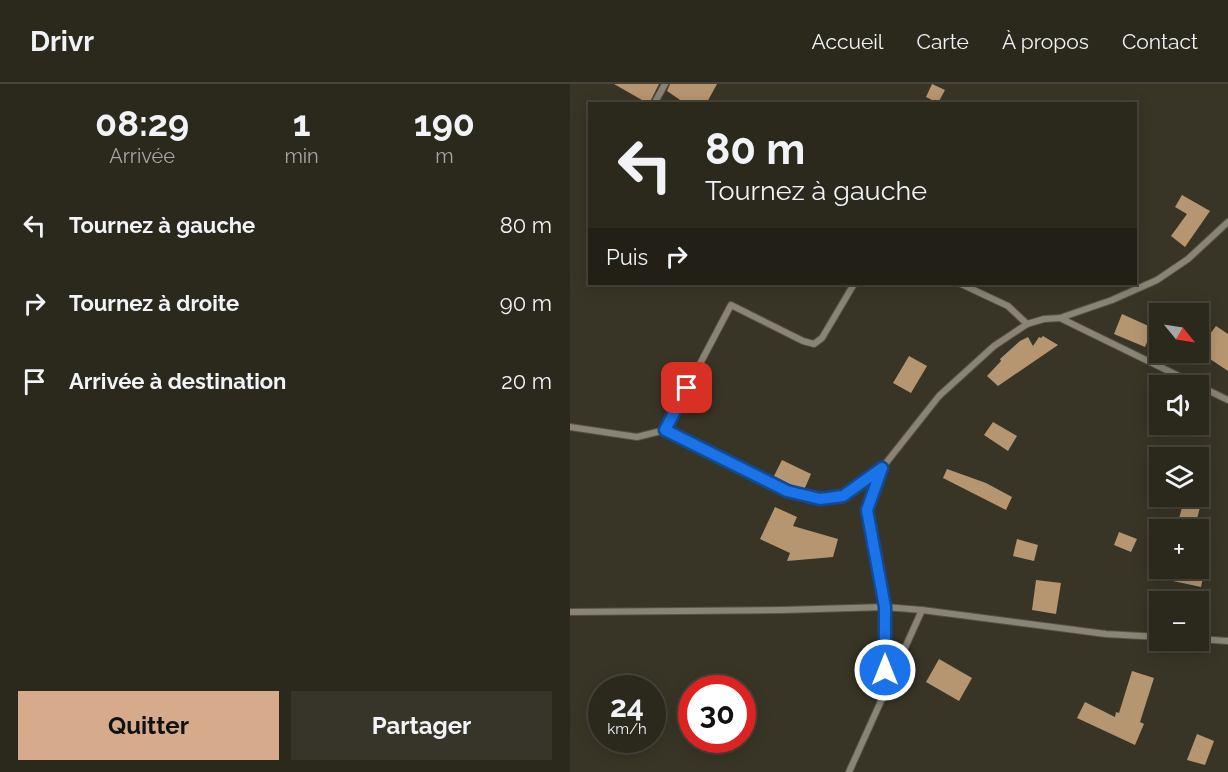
<!DOCTYPE html>
<html lang="fr">
<meta charset="utf-8">
<style>
:root{--surface:#2b281c;--page:#373429;--text:#f1f3f6;--muted:#a6a6a3;--line:#47443b;--accent:#d6ab8b}
body{margin:0;font-family:Raleway,sans-serif;background:var(--page);color:var(--text);height:100vh;display:flex;flex-direction:column;font-size:22px;white-space:nowrap}
*{box-sizing:border-box;margin:0}
p{font-size:20px;color:var(--muted)}
.icon{flex:none;width:33px;height:33px;fill:none;stroke:currentColor;stroke-width:2;stroke-linecap:round;stroke-linejoin:round}
.map{position:relative;flex:1;overflow:hidden}
.details{display:flex;flex-direction:column;background:var(--surface);width:570px}
.details>*{flex:none}
.guide{position:absolute;left:18px;top:18px;width:549px;height:183px;border-radius:0px;box-shadow:0 3px 15px #0003,0 0 0 2px var(--line);background:#2b281c;color:var(--text);overflow:hidden}
.needle{width:39px;rotate:120deg}
.tools{position:absolute;left:579px;top:219px;display:grid;gap:12px}
.tools a{display:grid;place-items:center;width:60px;height:60px;border-radius:0px;background:var(--surface);box-shadow:0 3px 15px #0003,0 0 0 2px var(--line);font-size:30px}
.speed{position:absolute;left:18px;top:591px;display:flex;gap:12px;font-size:30px;font-weight:700;text-align:center}
.speed>*{display:grid;place-content:center;width:78px;height:78px;border-radius:50%;background:var(--surface);box-shadow:0 3px 15px #0003,0 0 0 2px var(--line);line-height:1}
.speed small{font-size:15px;font-weight:400}
.speed .limit{border:9px solid #d22;background:#fff;color:#111}
.pin{position:absolute;display:grid;place-items:center;width:51px;height:51px;color:#fff;margin:-26px;border-radius:12px;box-shadow:0 3px 9px #0006}
.me{position:absolute;width:66px;margin:-33px;rotate:0deg;stroke-linejoin:round;filter:drop-shadow(0 0 4px #0008)}
.turn{display:flex;align-items:center;gap:21px;height:126px;padding:0 18px;font-size:27px}
.turn .icon{width:78px;height:78px;stroke-width:2.5}
.turn b{display:block;font-size:42px;line-height:51px}
.then{display:flex;align-items:center;height:57px;padding:0 18px;background:#0003;gap:12px;font-size:22px}
.eta{display:flex;justify-content:space-evenly;align-items:center;height:102px;text-align:center}
.eta b{font-size:36px;font-weight:700;line-height:42px}
.cta{display:flex;gap:12px;margin-top:auto;padding:12px 18px}
.cta a{flex:1;height:69px;border-radius:0px;background:var(--accent);color:#111;font-size:24px;font-weight:700;line-height:69px;text-align:center}
.cta a+a{background:var(--page);color:var(--text)}
ul{padding:0;list-style:none}
li{display:flex;align-items:center;gap:18px;height:78px;padding:0 18px}
li div{flex:1}
li b{display:block;font-size:22px}
li em{font-style:normal}
header{display:flex;align-items:center;gap:36px;box-sizing:border-box;height:84px;padding:0 30px;background:var(--surface);border-bottom:2px solid var(--line)}
header strong{font-size:28px}
nav{display:flex;gap:33px;margin-inline-start:auto;font-size:21px}
main{display:flex;flex:1;min-height:0}
.map>svg:first-child{display:block}
</style>
<header>
<strong>Drivr</strong>
<nav><a>Accueil</a><a>Carte</a><a>À propos</a><a>Contact</a></nav>
</header>
<main>
<section class="details">
<div class="eta">
<div><b>08:29</b><p>Arrivée</p></div>
<div><b>1</b><p>min</p></div>
<div><b>190</b><p>m</p></div>
</div>
<ul>
<li><svg class="icon" aria-label="left" viewBox="0 0 24 24"><path d="M17 20v-9H6M10 6l-5 5 5 5"/></svg><div><b>Tournez à gauche</b></div><em>80 m</em></li>
<li><svg class="icon" aria-label="right" viewBox="0 0 24 24"><path d="M7 20v-9h11M14 6l5 5-5 5"/></svg><div><b>Tournez à droite</b></div><em>90 m</em></li>
<li><svg class="icon" aria-label="arrive" viewBox="0 0 24 24"><path d="M6 21V4h12l-3 4 3 4H6"/></svg><div><b>Arrivée à destination</b></div><em>20 m</em></li>
</ul>
<div class="cta"><a>Quitter</a><a>Partager</a></div>
</section>
<div class="map">
<svg width="658" height="688" viewBox="0 0 658 688">
<rect width="100%" height="100%" fill="#393526"/>
<!-- building -->
<g fill="#b69671">
<polygon points="44,0 89,0 79,20"/>
<polygon points="100,0 147,0 136,20 116,20 97,7"/>
<polygon points="362,0 375,6 368,19 356,13"/>
<polygon points="612,111 640,127 615,163 601,152 617,130 605,123"/>
<polygon points="552,230 583,244 575,263 544,250"/>
<polygon points="628,242 640,250 646,242 658,250 658,287 628,267"/>
<polygon points="473,252 488,261 428,302 417,292 431,277 430,275 450,257 458,253 463,262 469,253 471,254"/>
<polygon points="339,272 357,282 341,309 323,299"/>
<polygon points="423,338 447,352 438,367 414,351"/>
<polygon points="212,376 241,390 234,406 228,404 204,392"/>
<polygon points="377,385 416,399 442,413 436,426 373,394"/>
<polygon points="615,412 633,412 624,446 606,446"/>
<polygon points="205,423 227,433 223,442 268,455 263,473 217,477 220,469 190,455"/>
<polygon points="549,448 567,455 561,468 544,461"/>
<polygon points="447,455 468,461 464,477 443,472"/>
<polygon points="605,484 635,484 631,503 603,497"/>
<polygon points="466,496 491,499 486,530 462,526"/>
<polygon points="369,575 402,594 389,617 356,598"/>
<polygon points="562,587 584,594 570,638 574,640 565,661 507,634 515,618 545,633 546,628 549,629"/>
<polygon points="627,650 644,657 635,681 617,676"/>
</g>
<g fill="none" stroke-linecap="round" stroke-linejoin="round">
<!-- street casing -->
<g stroke="#575247" stroke-width="8">
<g id="street">
<polyline points="84,20 95,0"/>
<polyline points="391,200 438,222 457,240"/>
<polyline points="490,234 658,316"/>
<polyline points="0,343 67,353 95,346 161,221 233,257 244,260 252,254 284,200"/>
<polyline points="95,346 217,407 250,415 273,412 311,384"/>
<polyline points="0,528 213,526 315,523 352,526 536,550 590,553"/>
<polyline points="628,555 658,557"/>
<polyline points="316,608 315,523 297,426 312,384 369,312 424,262 457,240 474,235 490,234 542,216 587,196 618,175 658,138"/>
<polyline points="279,688 352,526"/>
</g>
</g>
<!-- street -->
<use href="#street" stroke="#898473" stroke-width="6"/>
</g>
<g fill="none" stroke-linecap="round" stroke-linejoin="round">
<!-- route casing -->
<g stroke="#114b97" stroke-width="15">
<polyline id="route" points="117,304 95,346 217,407 250,415 273,412 312,384 297,426 315,523 315,586"/>
</g>
<!-- route -->
<use href="#route" stroke="#1a73e8" stroke-width="10"/>
</g>
</svg>
<div class="tools">
<a><svg class="needle" viewBox="-14 -14 28 28"><path d="M0-13l5 13h-10z" fill="#e53935"/><path d="M0 13l5-13h-10z" fill="#a6a6a3"/></svg></a>
<a><svg class="icon" aria-label="sound" viewBox="0 0 24 24"><path d="M4 9h4l5-4v14l-5-4H4zM17 9q2 3 0 6"/></svg></a>
<a><svg class="icon" aria-label="layers" viewBox="0 0 24 24"><path d="M12 4l9 5-9 5-9-5zM3 14l9 5 9-5"/></svg></a>
<a>+</a>
<a>−</a>
</div>
<div class="speed"><div>24<small>km/h</small></div><div class="limit">30</div></div>
<div class="pin" style="left:117px;top:304px;background:#d93025"><svg class="icon" aria-label="arrive" viewBox="0 0 24 24"><path d="M6 21V4h12l-3 4 3 4H6"/></svg></div>
<svg class="me" style="left:315px;top:586px" viewBox="-20 -20 40 40"><circle r="17" fill="#1a73e8" stroke="#fff" stroke-width="3"/><path d="M0-11L8 9 0 5-8 9z" fill="#fff"/></svg>
<div class="guide">
<div class="turn"><svg class="icon" aria-label="left" viewBox="0 0 24 24"><path d="M17 20v-9H6M10 6l-5 5 5 5"/></svg><div><b>80 m</b>Tournez à gauche</div></div>
<div class="then">Puis<svg class="icon" aria-label="right" viewBox="0 0 24 24"><path d="M7 20v-9h11M14 6l5 5-5 5"/></svg></div>
</div>
</div>
</main>
